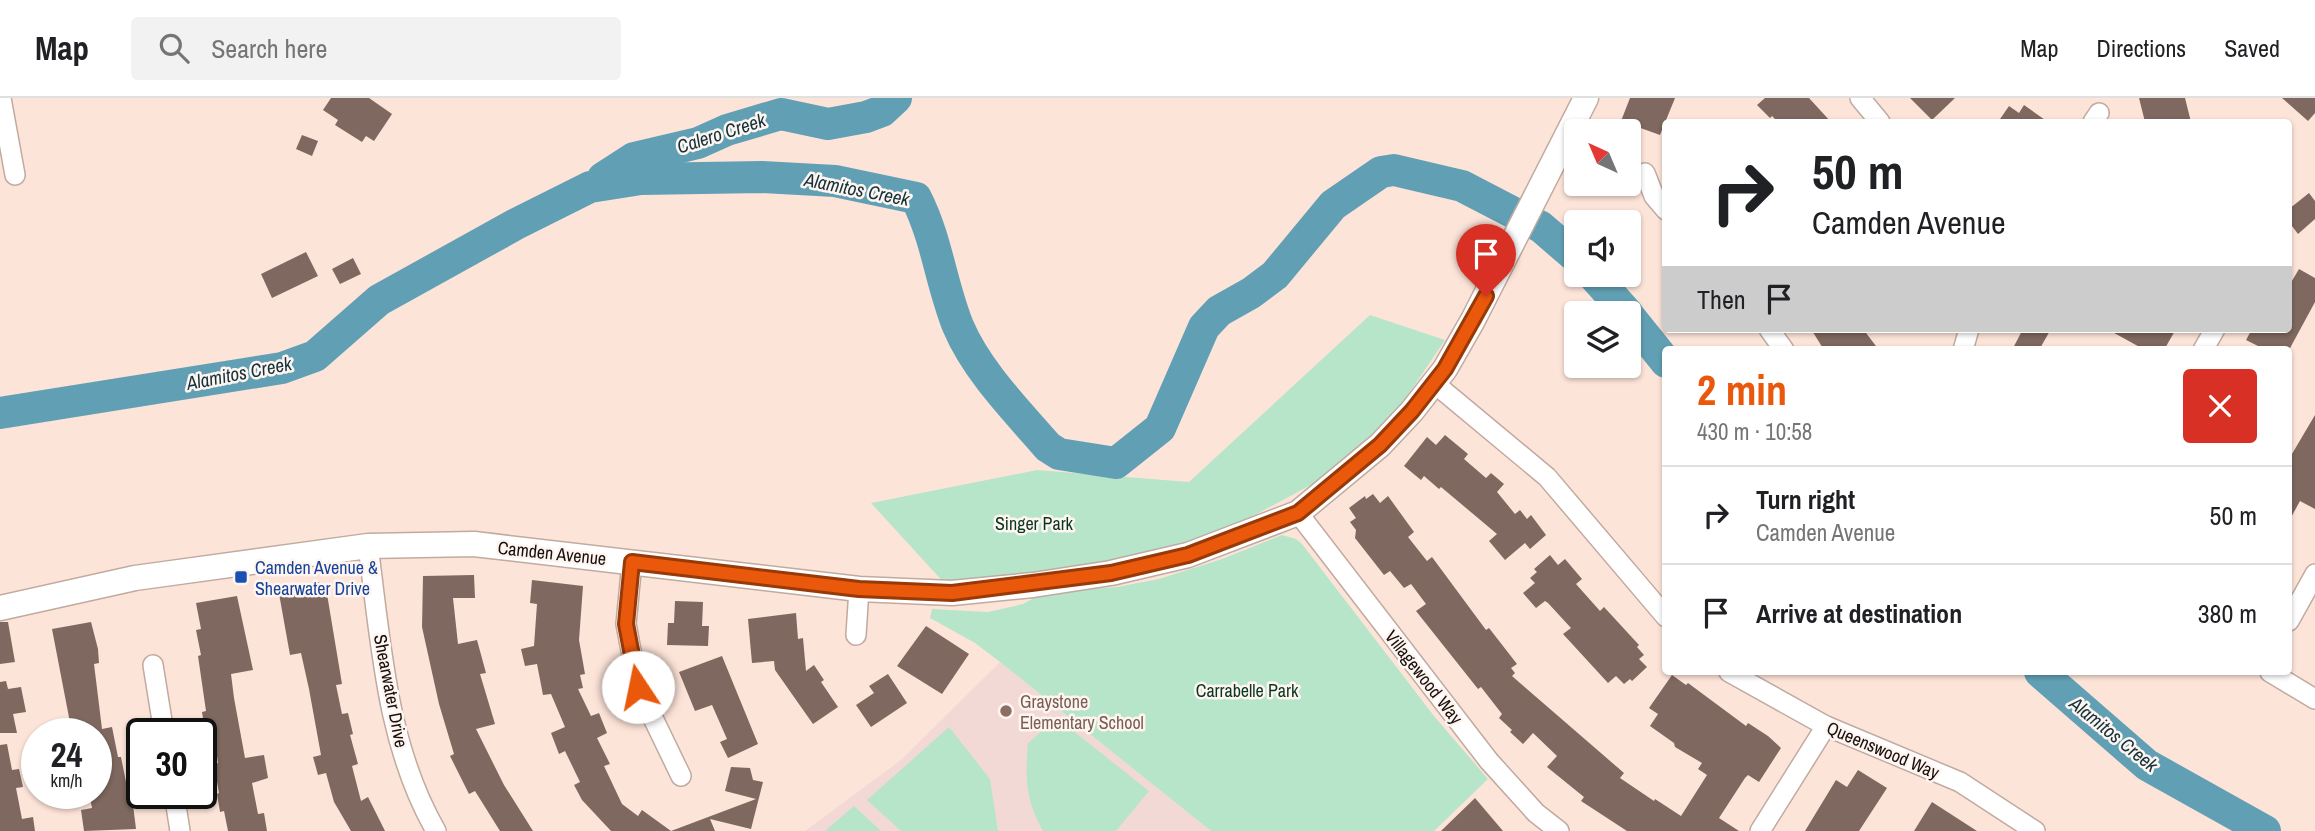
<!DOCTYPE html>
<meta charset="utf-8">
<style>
:root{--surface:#fff;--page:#f2f2f2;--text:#202124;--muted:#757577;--line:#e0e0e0;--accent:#ea580c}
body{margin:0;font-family:"Archivo Narrow",sans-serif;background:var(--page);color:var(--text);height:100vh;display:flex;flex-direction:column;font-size:26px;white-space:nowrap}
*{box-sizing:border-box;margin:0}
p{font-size:23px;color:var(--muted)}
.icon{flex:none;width:38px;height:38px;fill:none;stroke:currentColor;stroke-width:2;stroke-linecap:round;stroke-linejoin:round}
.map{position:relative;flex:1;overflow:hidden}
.panel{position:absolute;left:1662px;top:248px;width:630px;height:329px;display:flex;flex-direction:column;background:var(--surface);border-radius:7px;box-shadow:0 2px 5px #0004}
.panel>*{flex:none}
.banner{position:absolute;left:1662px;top:21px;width:630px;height:214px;border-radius:7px;box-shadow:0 2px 5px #0004;background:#fff;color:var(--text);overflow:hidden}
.needle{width:46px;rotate:316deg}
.buttons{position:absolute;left:1564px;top:21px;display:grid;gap:14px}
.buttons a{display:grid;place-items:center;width:77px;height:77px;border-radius:7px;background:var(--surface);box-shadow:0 2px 5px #0004;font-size:35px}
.speed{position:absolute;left:21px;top:620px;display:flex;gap:14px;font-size:35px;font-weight:700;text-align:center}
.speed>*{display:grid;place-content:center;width:91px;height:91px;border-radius:50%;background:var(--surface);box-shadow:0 2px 5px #0004;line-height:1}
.speed small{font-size:18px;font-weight:400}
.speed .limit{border:4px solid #111;border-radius:10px;background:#fff;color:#111}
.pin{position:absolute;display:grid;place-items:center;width:60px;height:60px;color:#fff;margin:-72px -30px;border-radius:50% 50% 50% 0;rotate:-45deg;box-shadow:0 0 7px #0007}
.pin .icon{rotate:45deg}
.me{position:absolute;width:77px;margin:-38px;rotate:349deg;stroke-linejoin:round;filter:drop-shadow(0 0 5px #0008)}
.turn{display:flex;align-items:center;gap:24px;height:147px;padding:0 35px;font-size:32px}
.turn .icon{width:91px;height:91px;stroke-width:2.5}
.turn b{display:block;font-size:49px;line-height:60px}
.then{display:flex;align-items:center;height:66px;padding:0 35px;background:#0003;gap:14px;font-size:26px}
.round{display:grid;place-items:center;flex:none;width:74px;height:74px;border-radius:7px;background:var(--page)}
.overview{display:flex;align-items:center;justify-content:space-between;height:119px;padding:0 35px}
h1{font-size:42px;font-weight:700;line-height:52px;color:var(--accent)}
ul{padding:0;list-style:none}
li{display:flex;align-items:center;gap:21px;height:98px;padding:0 35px;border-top:2px solid var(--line)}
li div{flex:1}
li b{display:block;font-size:26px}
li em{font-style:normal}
header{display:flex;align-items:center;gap:42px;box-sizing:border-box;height:98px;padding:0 35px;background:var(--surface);border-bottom:2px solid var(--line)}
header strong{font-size:33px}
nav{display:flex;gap:38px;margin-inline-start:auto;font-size:24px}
.search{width:490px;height:63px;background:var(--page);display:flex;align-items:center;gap:18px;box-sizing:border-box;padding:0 24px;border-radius:7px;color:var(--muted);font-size:26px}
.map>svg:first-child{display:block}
</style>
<header>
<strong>Map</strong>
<div class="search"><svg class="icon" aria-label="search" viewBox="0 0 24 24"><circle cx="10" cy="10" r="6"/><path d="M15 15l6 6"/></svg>Search here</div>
<nav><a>Map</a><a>Directions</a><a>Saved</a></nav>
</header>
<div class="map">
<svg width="2315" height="733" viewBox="0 0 2315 733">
<rect width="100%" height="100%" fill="#fde4d9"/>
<!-- education -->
<polygon fill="#f3d9d5" points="1000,564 1211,733 805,733 901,662"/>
<!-- green -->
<g fill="#b7e5ca">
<polygon points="1370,217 1445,242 1395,316 1318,383 1231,430 1106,468 947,488 871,405 1037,372 1189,384"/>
<polygon points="1282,437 1296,441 1302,446 1434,618 1488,681 1434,733 1211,733 1000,564 975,545 930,520 932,511 988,514 1023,506 1045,494 1117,489 1159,481 1222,461"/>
<path d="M1057 620 1149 693 1116 733H1043C1025 701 1025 680 1028 645Z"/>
<polygon points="949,629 990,681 998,733 901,733 867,702"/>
<polygon points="854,708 881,733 825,733"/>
</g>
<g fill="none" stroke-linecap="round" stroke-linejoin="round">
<!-- river -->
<g stroke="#61a0b4" stroke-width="32">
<polyline points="603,80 634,60 698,45 727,32 781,16 828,26 866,19 882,13 896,0"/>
<polyline points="1593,177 1627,215"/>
<polyline points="1629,218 1666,264"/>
<path d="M0 315 282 270 315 258 379 202 516 126 590 89 641 81 762 79 835 83 916 100C937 141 941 186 958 228 977 273 1016 312 1048 349L1059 356 1116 365 1160 330 1204 229 1219 213 1251 195 1275 177 1333 107 1381 74 1394 72 1462 88 1541 129 1577 160"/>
<polyline points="2040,574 2147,667 2265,733"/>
</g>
</g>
<!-- building -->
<g fill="#7e685f">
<polygon points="331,0 369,0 392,16 374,43 366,38 362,44 335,27 338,22 323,12"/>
<polygon points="1630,0 1675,0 1660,37 1621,23"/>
<polygon points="1765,0 1809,0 1831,24 1778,24 1772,18 1770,20 1757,7"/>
<polygon points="1910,0 1955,0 1932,22"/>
<polygon points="2139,0 2185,0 2191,24 2145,24"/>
<polygon points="2282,0 2315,0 2315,15 2308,23"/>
<polygon points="2024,7 2048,24 1998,24 2009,8 2019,15"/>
<polygon points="302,37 318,43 312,58 296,51"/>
<polygon points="2309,95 2315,103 2315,121 2298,136 2289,124 2289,111"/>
<polygon points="306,154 318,178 272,200 261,176"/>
<polygon points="353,160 361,176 340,186 332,171"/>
<polygon points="2299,171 2315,180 2315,204 2289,252 2266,252 2246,242 2252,231 2289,231 2289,188"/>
<polygon points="1811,231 1863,231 1879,252 1824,252"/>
<polygon points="2023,231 2051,231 2039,252 2012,252"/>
<polygon points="2107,231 2176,231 2164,252 2145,252"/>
<polygon points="2315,317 2315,411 2300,403 2289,423 2289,361"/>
<polygon points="1445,337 1468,356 1464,361 1486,380 1491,375 1504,386 1497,394 1515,416 1520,412 1527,421 1531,417 1546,437 1530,451 1525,445 1505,462 1489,443 1497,436 1441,389 1439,391 1424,378 1421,382 1404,368 1427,339 1436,347"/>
<polygon points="1373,396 1380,405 1388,398 1414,434 1408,439 1427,463 1432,459 1486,532 1489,530 1517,566 1511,570 1515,575 1512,578 1624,675 1620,680 1654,703 1655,701 1681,718 1707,677 1698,671 1702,665 1675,649 1674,645 1650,628 1658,616 1649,610 1672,577 1686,587 1688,585 1746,628 1748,625 1768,638 1781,650 1759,684 1748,677 1745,680 1719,720 1739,733 1627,733 1581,703 1584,699 1547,669 1557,658 1533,635 1523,646 1510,634 1512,632 1499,620 1502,616 1481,589 1478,591 1416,513 1426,506 1411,486 1404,490 1390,473 1384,477 1355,440 1356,432 1350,424 1356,420 1349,410 1365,398 1366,401"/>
<polygon points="1550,457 1558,467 1565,461 1582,481 1576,486 1600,513 1604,509 1639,547 1637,549 1644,557 1639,561 1647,569 1632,583 1630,581 1624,586 1616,578 1608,585 1563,536 1571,530 1548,505 1545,503 1536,510 1523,495 1535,485 1530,480 1537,474 1534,471"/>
<polygon points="474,477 475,500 453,500 458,546 477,542 486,575 480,576 495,626 476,631 504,687 533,733 500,733 475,693 469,696 450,658 454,656 439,606 422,529 423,478"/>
<polygon points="532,482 583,488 579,542 585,576 580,577 583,590 578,591 591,618 599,615 607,635 597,640 610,666 604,668 622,706 638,718 642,712 671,733 611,733 582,702 574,687 580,684 565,653 559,656 551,635 565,629 551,596 543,597 537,566 525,568 521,551 534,548 537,506 530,505"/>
<polygon points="319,484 321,497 327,496 342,586 336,587 342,616 348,615 353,636 350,637 358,666 352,668 361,703 368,699 385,733 351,733 334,704 326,675 318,677 313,659 321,657 309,591 301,555 290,557 278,490"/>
<polygon points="237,498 253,572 231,576 234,600 245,660 264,657 268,680 252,685 258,716 264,715 267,733 228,733 224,713 220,714 217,696 219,695 214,666 218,665 213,631 205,632 202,614 206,613 198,558 201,557 196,532 201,531 196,505"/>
<polygon points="675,503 703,504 702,528 709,528 708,548 667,547 668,525 674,525"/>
<polygon points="796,515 798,541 803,540 806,573 814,567 824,582 821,584 838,609 813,626 775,572 774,563 752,565 748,521"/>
<polygon points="0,524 8,524 15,564 0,566"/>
<polygon points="91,524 98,551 99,565 94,566 102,631 112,629 118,659 121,659 126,684 130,683 136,731 84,733 81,712 92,710 89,695 96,695 96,635 72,635 52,531"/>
<polygon points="926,528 969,556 942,596 897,568"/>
<polygon points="722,558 758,646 728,660 720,644 727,641 712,607 695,613 679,574"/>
<polygon points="888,576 907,605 871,629 856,607 874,595 869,588"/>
<polygon points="6,583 8,591 21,589 26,614 13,616 17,635 0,635 0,584"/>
<polygon points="7,646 12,672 19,671 23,689 16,690 22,721 33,719 35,733 0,733 0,647"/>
<polygon points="731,669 750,670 753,682 763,684 751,731 710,721 715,733 671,733 756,701 725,693"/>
<polygon points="1858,672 1887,690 1859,733 1805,733 1836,682 1847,689"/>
<polygon points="1475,700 1503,733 1441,733"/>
<polygon points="1932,704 1977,733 1914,733"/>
</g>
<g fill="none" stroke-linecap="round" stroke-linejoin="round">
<!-- minor casing -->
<g stroke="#c1aa9f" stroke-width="22">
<g id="minor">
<polyline points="1,0 15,77"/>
<polyline points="1860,0 1880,24"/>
<polyline points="2093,24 2099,15"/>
<polyline points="1645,75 1654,98 1666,112"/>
<polyline points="1769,231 1784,252"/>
<polyline points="1963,252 1969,231"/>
<polyline points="2203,252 2215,231"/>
<polyline points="1434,285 1547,379 1666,519"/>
<polyline points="1298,415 1489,663 1536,715 1559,733"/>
<path d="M368 448C381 544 386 646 436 733"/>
<polyline points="632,464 626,526 638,589 681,678"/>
<polyline points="2289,523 2315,476"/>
<polyline points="856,537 859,491"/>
<polyline points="153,567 164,635"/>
<polyline points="1729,574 1826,628 1960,684 2035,733"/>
<polyline points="2270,574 2315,601"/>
<polyline points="174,695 180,733"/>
<polyline points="1760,733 1826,628"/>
</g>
</g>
<!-- tertiary casing -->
<g stroke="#c1aa9f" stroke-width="27">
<polyline id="tertiary" points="0,510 135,480 368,448 474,446 859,491 952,495 1033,487 1111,475 1188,457 1298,415 1380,347 1412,313 1445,271 1473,222 1586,0"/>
</g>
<!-- minor -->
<use href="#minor" stroke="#fff" stroke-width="19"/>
<!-- tertiary -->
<use href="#tertiary" stroke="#fff" stroke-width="24"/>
</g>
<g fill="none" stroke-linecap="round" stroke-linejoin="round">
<!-- route casing -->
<g stroke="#983908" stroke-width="18">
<polyline id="route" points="638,589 626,526 632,464 859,491 952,495 1111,475 1188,457 1298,415 1380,347 1412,313 1445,271 1486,198"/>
</g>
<!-- route -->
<use href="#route" stroke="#ea580c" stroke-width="12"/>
</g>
<!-- markers -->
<rect fill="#1a4fb4" stroke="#fff5f0" stroke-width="2.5" x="234" y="472" width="14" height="14" rx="3.5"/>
<circle fill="#8d6e63" stroke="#fff5f0" stroke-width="2.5" cx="1006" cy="613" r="7"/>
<g text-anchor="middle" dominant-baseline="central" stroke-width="5" stroke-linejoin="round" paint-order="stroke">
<!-- park labels -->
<g font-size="18" fill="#093622" stroke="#fff5f0">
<text x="1034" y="425">Singer Park</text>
<text x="1247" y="592">Carrabelle Park</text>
</g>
<!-- street labels -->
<g font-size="18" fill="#170f0b" stroke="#fff5f0">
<text transform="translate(552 455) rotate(6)">Camden Avenue</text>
<text transform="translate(1424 579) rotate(52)">Villagewood Way</text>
<text transform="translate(391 593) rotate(79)">Shearwater Drive</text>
<text transform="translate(1883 652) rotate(23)">Queenswood Way</text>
</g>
<!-- transit labels -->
<g font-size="18" fill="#164399" stroke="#fff5f0" text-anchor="start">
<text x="255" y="469">Camden Avenue &amp;<tspan x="255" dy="21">Shearwater Drive</tspan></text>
</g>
<!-- education labels -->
<g font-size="18" fill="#785e54" stroke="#fff5f0" text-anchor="start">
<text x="1020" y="603">Graystone<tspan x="1020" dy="21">Elementary School</tspan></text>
</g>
<!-- water labels -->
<g font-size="19" font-style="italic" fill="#13323c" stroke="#fff5f0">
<text transform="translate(721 35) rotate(-18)">Calero Creek</text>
<text transform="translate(857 91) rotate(11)">Alamitos Creek</text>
<text transform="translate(239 275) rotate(-11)">Alamitos Creek</text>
<text transform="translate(2114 636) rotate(39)">Alamitos Creek</text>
</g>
</g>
</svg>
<div class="buttons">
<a><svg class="needle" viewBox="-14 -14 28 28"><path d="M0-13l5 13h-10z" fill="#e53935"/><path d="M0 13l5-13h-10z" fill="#757577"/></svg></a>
<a><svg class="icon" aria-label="sound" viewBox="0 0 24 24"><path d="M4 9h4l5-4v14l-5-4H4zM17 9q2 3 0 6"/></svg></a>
<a><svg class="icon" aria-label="layers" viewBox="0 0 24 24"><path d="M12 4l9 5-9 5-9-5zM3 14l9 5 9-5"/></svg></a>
</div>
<div class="speed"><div>24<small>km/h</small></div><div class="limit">30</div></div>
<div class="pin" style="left:1486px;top:198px;background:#d93025"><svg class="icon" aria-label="arrive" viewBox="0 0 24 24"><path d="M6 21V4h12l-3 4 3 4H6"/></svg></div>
<svg class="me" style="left:638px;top:589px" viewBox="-20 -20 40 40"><circle r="19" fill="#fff"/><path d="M0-13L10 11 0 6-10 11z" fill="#ea580c"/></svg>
<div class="banner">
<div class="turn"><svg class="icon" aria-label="right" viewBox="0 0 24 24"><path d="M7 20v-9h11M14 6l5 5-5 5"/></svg><div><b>50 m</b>Camden Avenue</div></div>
<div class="then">Then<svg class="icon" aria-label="arrive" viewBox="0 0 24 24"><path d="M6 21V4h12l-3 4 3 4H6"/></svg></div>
</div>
<section class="panel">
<div class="overview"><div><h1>2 min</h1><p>430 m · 10:58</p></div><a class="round" style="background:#d93025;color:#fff"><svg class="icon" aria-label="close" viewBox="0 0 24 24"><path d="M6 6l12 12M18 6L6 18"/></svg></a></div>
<ul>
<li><svg class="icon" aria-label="right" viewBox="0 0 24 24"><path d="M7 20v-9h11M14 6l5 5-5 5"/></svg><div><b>Turn right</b><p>Camden Avenue</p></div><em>50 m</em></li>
<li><svg class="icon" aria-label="arrive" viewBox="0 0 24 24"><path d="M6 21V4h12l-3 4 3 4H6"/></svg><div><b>Arrive at destination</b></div><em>380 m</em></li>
</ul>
</section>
</div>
